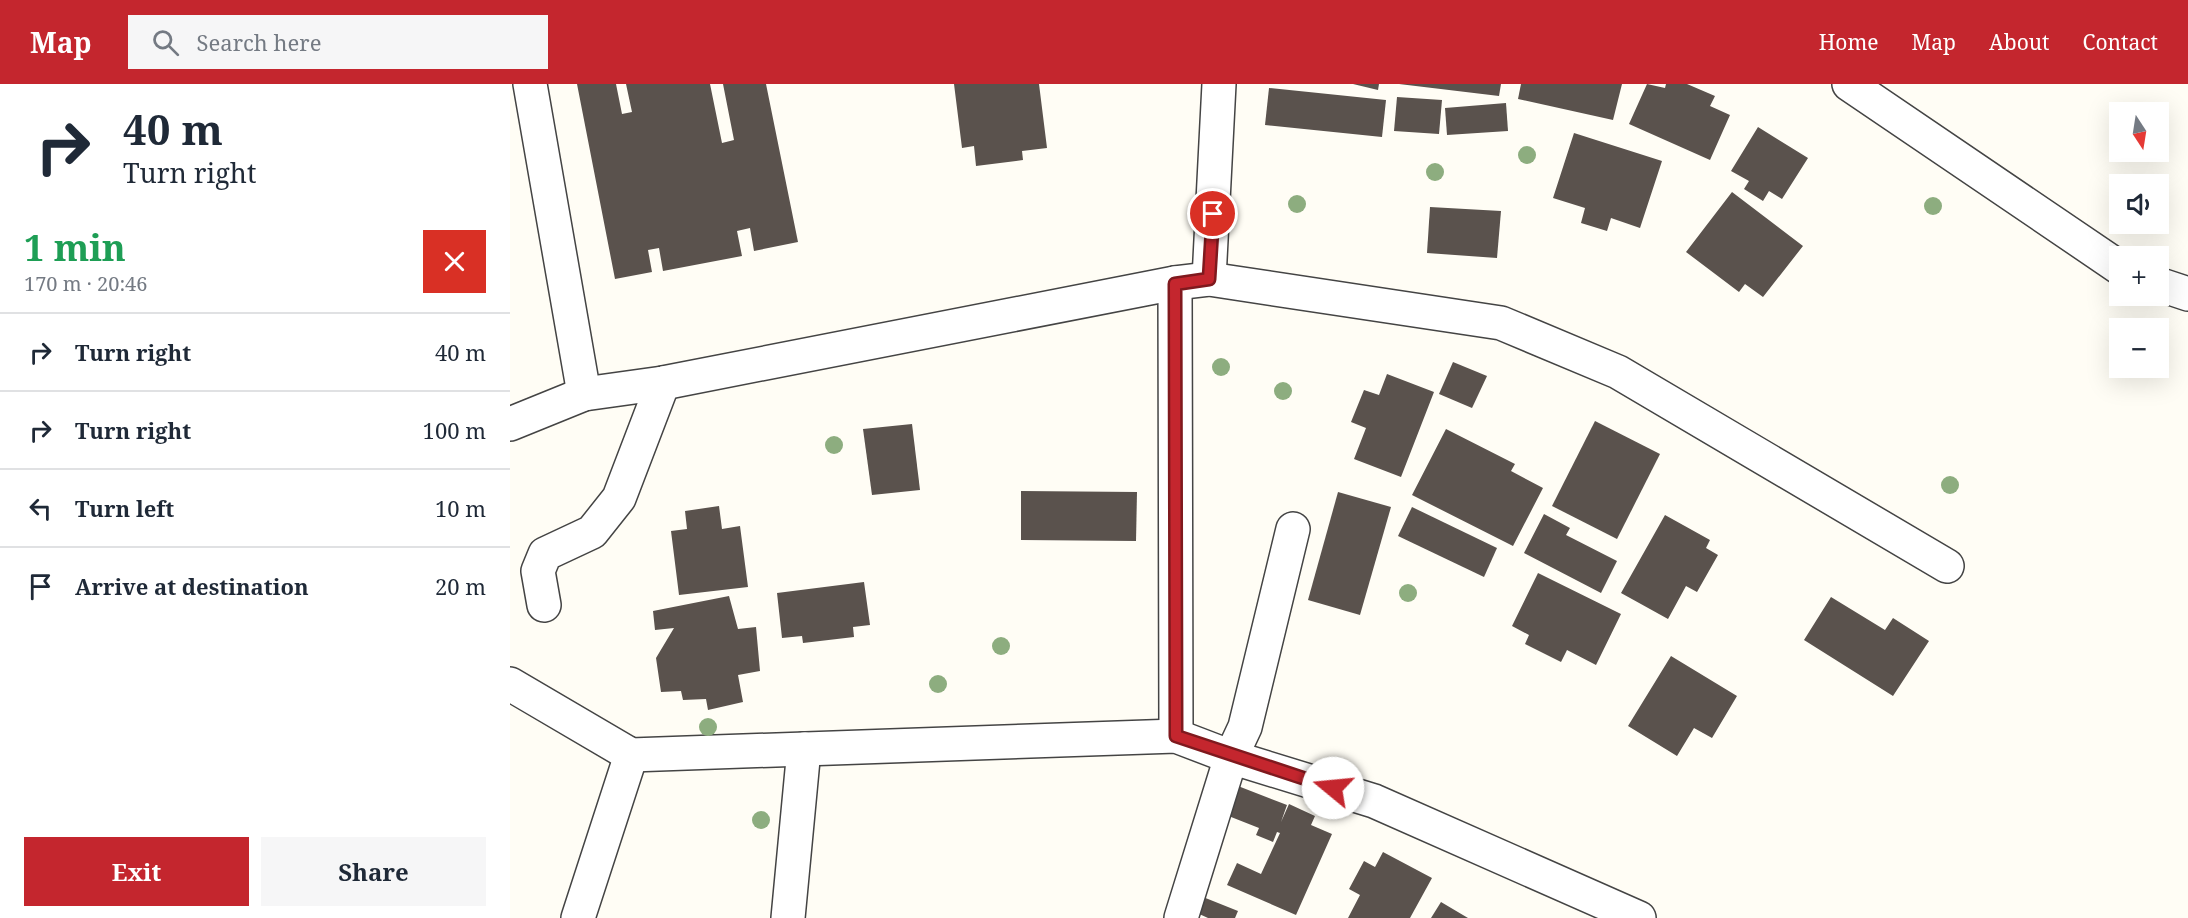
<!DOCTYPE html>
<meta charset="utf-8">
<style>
:root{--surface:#fff;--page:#f6f6f7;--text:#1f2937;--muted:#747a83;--line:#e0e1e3;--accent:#c4262e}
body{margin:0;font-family:"Noto Serif",serif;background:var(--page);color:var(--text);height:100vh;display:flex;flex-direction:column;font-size:22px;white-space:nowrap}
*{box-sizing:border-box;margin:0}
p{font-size:20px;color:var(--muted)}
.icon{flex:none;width:33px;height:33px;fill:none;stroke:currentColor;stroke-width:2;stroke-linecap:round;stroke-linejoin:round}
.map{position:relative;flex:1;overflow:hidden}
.details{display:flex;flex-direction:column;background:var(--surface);width:510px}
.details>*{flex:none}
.top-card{background:#fff;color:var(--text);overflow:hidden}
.needle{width:39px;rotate:168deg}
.controls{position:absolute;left:1599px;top:18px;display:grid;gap:12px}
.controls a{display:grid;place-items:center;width:60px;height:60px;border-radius:0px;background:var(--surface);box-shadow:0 6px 24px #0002;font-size:30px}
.pin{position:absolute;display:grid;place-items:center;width:51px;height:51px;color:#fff;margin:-26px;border:3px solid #fff;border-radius:50%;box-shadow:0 2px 6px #0007}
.me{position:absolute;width:66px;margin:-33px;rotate:287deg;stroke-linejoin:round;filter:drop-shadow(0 0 4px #0008)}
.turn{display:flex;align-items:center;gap:21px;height:126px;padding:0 24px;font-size:27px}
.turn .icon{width:78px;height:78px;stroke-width:2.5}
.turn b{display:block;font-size:42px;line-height:51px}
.round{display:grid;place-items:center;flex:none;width:63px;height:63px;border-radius:0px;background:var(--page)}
.headline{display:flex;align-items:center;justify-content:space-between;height:102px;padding:0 24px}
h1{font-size:36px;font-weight:700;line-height:45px;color:#1e9e55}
.action{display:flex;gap:12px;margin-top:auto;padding:12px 24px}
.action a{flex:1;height:69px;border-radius:0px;background:var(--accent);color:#fff;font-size:24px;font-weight:700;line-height:69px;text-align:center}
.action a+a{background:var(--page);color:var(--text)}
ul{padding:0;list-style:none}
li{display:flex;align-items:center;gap:18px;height:78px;padding:0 24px;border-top:2px solid var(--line)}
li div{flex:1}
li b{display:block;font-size:22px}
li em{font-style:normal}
header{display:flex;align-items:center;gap:36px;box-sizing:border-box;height:84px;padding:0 30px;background:var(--accent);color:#fff}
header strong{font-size:28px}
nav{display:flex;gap:33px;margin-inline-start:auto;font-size:21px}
.search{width:420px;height:54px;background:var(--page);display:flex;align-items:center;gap:15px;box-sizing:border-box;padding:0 21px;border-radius:0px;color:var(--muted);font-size:22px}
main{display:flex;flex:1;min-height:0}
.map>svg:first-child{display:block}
</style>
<header>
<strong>Map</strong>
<div class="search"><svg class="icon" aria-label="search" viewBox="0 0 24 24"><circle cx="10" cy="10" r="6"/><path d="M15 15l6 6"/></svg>Search here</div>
<nav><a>Home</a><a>Map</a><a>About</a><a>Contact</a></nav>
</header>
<main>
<section class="details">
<div class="top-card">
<div class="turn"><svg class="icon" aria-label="right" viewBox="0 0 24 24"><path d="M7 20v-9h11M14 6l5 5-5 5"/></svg><div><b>40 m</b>Turn right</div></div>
</div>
<div class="headline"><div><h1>1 min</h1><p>170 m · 20:46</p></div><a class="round" style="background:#d93025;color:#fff"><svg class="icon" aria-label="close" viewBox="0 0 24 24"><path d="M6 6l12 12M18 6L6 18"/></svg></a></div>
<ul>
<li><svg class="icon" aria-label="right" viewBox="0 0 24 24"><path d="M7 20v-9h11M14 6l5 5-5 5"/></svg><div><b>Turn right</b></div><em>40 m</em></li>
<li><svg class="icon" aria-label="right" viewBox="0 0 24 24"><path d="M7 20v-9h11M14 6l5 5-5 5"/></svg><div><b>Turn right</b></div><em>100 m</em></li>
<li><svg class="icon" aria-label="left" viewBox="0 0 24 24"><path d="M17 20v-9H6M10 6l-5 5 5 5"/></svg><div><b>Turn left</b></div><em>10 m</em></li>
<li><svg class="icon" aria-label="arrive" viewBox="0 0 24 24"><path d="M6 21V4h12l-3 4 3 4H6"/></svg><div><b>Arrive at destination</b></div><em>20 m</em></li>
</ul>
<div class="action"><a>Exit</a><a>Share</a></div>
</section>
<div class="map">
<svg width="1678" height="834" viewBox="0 0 1678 834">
<rect width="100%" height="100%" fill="#fffdf5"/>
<!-- building -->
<g fill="#5a524d">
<polygon points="67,0 106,0 112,30 122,28 116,0 200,0 212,59 224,56 213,0 256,0 288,158 244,167 240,144 227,147 232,172 153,187 149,164 138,166 142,188 105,195"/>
<polygon points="444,0 529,0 537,64 512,67 513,76 466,82 464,62 452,64"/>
<polygon points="843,0 869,0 868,6"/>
<polygon points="889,0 991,0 989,12"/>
<polygon points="1011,0 1112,0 1103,36 1008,15"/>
<polygon points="1137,0 1155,4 1156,0 1177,0 1205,12 1200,22 1220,31 1200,76 1119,40"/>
<polygon points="759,4 876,16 872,53 755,41"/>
<polygon points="887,13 932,16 929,50 884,47"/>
<polygon points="996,19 998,47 937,51 935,24"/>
<polygon points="1248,43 1298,74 1272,115 1259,107 1253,117 1234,105 1239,97 1221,87"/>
<polygon points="1064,49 1152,77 1130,144 1101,134 1097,147 1071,139 1075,124 1043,114"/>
<polygon points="1222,108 1293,162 1253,213 1235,200 1229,208 1176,168"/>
<polygon points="920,123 991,127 987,174 917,169"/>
<polygon points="943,278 977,292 962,324 929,310"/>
<polygon points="877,290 924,308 891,393 844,375 856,344 841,338 854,306 869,311"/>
<polygon points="1085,337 1150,370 1107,455 1042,422"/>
<polygon points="402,340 410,406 362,411 353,345"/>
<polygon points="936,345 1005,380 1001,387 1033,404 1003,462 902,411"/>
<polygon points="511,407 627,408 626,457 511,456"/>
<polygon points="828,408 881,423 850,531 798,516"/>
<polygon points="209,422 212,445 230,442 238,503 169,511 161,447 177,445 175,427"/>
<polygon points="902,423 987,464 974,493 888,452"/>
<polygon points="1034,430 1060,444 1056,451 1107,477 1091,509 1014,469"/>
<polygon points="1155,431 1200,456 1196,464 1208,471 1187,508 1176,502 1158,535 1111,509"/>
<polygon points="1028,489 1111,530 1086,581 1057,566 1051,578 1015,560 1019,551 1002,542"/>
<polygon points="354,498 360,541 343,543 344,553 293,559 292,552 272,554 267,509"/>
<polygon points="219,512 228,545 246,543 250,587 228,591 233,618 198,626 196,615 173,616 171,607 151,608 146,574 164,544 145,546 143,527"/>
<polygon points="1321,513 1375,546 1383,534 1419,557 1383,612 1294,556"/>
<polygon points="1161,572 1227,612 1202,654 1184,644 1167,672 1118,642"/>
<polygon points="728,702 777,721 771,738 779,720 805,732 801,741 822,750 786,831 717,801 727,779 751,790 770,749 767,748 763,758 746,751 749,744 716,731"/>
<polygon points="873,768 922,794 900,834 838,834 850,811 839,805 854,777 865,783"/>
<polygon points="693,813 728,827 725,834 698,834 687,829"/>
<polygon points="931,818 958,834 921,834"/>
</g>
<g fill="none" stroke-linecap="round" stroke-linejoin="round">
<!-- minor casing -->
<g stroke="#444" stroke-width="36">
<g id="minor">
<polyline points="20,0 74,310"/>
<polyline points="1339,0 1610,184"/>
<polyline points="699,195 709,0"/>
<polyline points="665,199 666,652"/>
<polyline points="1648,200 1678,210"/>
<polyline points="0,340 74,310 153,299 665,199 699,195 991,239 1108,288 1437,482"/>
<polyline points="34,521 28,487 35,470 82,448 109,414 153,299"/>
<polyline points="0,600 121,671 666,652 721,673 864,717 1129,834"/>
<polyline points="68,834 121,671"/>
<polyline points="278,834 294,665"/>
<polyline points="671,834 721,673 735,643 783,445"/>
</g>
</g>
<!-- minor -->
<use href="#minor" stroke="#fff" stroke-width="33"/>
</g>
<!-- trees -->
<g fill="#8dad7f">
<circle cx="1017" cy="71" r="9"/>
<circle cx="925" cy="88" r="9"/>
<circle cx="787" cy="120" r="9"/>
<circle cx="1423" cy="122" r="9"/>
<circle cx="711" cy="283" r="9"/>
<circle cx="773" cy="307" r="9"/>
<circle cx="324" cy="361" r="9"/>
<circle cx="1440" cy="401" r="9"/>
<circle cx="898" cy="509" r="9"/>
<circle cx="491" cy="562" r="9"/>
<circle cx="428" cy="600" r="9"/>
<circle cx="198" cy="643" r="9"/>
<circle cx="251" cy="736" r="9"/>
</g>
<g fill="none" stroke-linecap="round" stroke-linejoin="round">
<!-- route casing -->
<g stroke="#7f191e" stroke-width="15">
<polyline id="route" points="703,130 699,195 665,200 666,652 823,704"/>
</g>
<!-- route -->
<use href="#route" stroke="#c4262e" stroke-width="10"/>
</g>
</svg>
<div class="controls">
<a><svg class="needle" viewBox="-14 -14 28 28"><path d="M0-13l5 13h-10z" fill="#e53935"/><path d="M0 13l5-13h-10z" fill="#747a83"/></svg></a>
<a><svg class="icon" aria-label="sound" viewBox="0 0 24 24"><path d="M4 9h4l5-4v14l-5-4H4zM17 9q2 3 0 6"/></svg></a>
<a>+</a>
<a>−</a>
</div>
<div class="pin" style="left:703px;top:130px;background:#d93025"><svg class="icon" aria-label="arrive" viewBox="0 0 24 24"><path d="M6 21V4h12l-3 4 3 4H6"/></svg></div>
<svg class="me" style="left:823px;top:704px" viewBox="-20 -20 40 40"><circle r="19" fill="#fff"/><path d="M0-13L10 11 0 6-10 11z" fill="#c4262e"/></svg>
</div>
</main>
